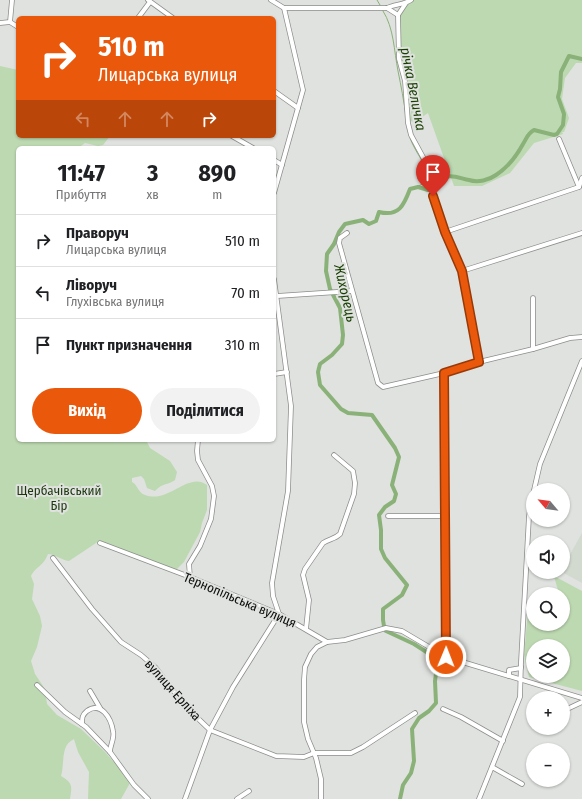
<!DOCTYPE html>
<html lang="uk">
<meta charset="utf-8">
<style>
:root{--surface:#fff;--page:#f2f2f2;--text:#202124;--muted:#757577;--line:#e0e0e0;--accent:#ea580c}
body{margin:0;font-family:"Fira Sans Condensed",sans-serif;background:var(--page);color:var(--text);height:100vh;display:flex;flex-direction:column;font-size:15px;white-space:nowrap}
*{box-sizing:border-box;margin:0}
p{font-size:13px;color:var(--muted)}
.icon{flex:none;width:22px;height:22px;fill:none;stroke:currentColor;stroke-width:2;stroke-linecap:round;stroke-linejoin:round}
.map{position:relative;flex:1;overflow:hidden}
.panel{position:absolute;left:16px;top:146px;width:260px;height:296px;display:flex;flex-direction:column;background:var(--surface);border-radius:6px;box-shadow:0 1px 3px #0004}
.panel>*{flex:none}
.guide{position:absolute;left:16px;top:16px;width:260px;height:122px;border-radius:6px;box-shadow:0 1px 3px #0004;background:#ea580c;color:#fff;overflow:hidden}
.needle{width:26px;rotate:299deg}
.tools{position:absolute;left:526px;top:483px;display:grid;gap:8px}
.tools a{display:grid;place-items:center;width:44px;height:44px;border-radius:50%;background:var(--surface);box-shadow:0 1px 3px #0004;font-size:20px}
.pin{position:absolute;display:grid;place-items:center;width:34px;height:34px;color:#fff;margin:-41px -17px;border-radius:50% 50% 50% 0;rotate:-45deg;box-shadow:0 0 4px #0007}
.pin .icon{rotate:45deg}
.me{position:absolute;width:44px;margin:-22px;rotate:1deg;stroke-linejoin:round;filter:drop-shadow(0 0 3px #0008)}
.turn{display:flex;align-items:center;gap:14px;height:84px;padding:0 16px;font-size:18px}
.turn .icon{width:52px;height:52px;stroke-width:2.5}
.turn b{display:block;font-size:28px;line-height:34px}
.lanes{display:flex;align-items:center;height:38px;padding:0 16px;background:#0003;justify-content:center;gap:20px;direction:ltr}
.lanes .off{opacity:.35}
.eta{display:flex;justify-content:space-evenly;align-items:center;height:68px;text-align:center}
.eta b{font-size:24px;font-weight:700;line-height:28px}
.button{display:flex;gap:8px;margin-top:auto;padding:8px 16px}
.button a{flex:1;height:46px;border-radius:24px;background:var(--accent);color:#fff;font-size:16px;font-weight:700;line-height:46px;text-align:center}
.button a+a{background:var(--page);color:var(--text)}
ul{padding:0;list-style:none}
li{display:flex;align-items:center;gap:12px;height:52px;padding:0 16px;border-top:1px solid var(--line)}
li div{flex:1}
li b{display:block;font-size:15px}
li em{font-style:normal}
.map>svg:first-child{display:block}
</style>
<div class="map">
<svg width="582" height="799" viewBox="0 0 582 799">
<rect width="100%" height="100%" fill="#dfe2de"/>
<!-- built -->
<polygon fill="#d2d9cf" points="582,533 582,583 562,572 563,567"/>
<!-- green -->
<g fill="#bdd9b1" fill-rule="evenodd">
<polygon points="409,0 582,0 582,63 576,63 565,78 562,99 569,118 564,132 562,132 563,134 534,143 510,173 482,186 454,186 428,113 415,122 410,121 411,109 408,107 407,92 410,89 399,59 398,17"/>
<path d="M0 66 18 70V136H110L103 145 98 146 85 143 78 148H18V440H146L150 448 170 461 177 472 175 480C166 486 164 482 155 491L147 488 144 479 141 476 132 478V482C138 485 138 493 145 495 169 504 188 471 207 485V510L202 523 200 532 184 562 176 570 99 541 69 561C61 560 55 554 48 554 43 567 36 566 31 576L34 584 32 599 40 616 42 626 37 647 31 661 35 674 45 689 47 704 57 715 81 729 105 752 120 769 130 783 121 799H88L89 772 78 752 74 739C60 745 65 763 61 776 73 783 72 786 70 799H0Z"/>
<path d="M554 576 582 591V691L529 677 524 655 528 611 533 612V624H563V594H559ZM533 646H563V676H533Z"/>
</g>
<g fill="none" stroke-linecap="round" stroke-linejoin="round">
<!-- stream -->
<g stroke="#8ab278" stroke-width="1">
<polyline points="377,0 380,5"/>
<path d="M383 11C394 28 394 51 398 71 401 86 404 101 406 117"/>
<path d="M410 138C415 152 426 164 430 179 426 184 421 183 418 187"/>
</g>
<!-- canal -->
<g stroke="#8ab278" stroke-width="4">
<path d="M384 626 383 620V609L402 595 407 585 385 558 381 549V530L379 515 385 507 394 501 396 494 392 485 399 457 395 448 372 415 348 413 341 409 320 385 318 372 320 364 332 355 342 344 343 335 340 308 330 289 326 271 327 254 334 244 339 232 345 224 363 220 369 224 376 221 379 212C399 217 404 205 410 189L418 187 428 190C433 185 438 178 445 177 453 174 462 179 469 180 478 183 489 180 496 175 507 168 517 155 523 144 527 138 527 134 534 130L554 135 557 134 563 125 564 114 558 97 560 89 561 72 569 56 582 59"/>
<polyline points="386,631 414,644 428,653 437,666 435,681 436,703 429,711 419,718 412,729 414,761 411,773 403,785 400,799"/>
</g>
<!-- street casing -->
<g stroke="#8c8e8b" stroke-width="5.5">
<g id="street">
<polyline points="12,0 10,22 18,27"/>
<polyline points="148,0 173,18"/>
<polyline points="271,0 284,8 303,90 274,193"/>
<path d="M284 8H387C395 4 403 5 411 0"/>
<polyline points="387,8 398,15 399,59 405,81 408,123 411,135 430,170 435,188 433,196 445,232 462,271 479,362"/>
<polyline points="398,15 406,3"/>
<polyline points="138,18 150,2"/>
<polyline points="0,23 10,22"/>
<polyline points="274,91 298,108"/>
<polyline points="232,136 253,148"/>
<polyline points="559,139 579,187"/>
<polyline points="274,160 282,165"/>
<polyline points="445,232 579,187 582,178"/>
<polyline points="347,233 340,238 339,243 378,383 383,387 444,373 479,362 533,349 570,338 582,337"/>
<polyline points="462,271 582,233"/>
<polyline points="277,296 352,291"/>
<polyline points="533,349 533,298"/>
<polyline points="444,373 446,657"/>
<polyline points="274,374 287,372"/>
<polyline points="534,490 540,464 582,361"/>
<polyline points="388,516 445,516"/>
<polyline points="100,543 190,577 279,614 327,642 345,640 386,628 402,631 446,657 582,698"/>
<polyline points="53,558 92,609 121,642 141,655 155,667 185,706 210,730 276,756 304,757 314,753 351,753 363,747 415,713"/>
<polyline points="190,577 189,564 200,546 211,519 214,496 212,486 198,460 197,451 198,440"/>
<path d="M306 629 309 600 303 575 305 569 323 543C329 539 335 539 340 534L354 494 355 483 353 471 334 455"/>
<polyline points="509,676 509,670 521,668 521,667"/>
<polyline points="37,685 65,712 86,727 110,752 134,785 148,799"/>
<polyline points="90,691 100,708"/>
<polyline points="443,709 461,717 503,741"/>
<polyline points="563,711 582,702"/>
<path d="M82 724C82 718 82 715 87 711 101 701 111 718 113 731 115 738 110 745 110 752"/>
<polyline points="492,767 522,784"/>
<polyline points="185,799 210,730 233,687 279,614 273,596 272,583 288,491 291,406 274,279"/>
<polyline points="237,799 249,791"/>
<polyline points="321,799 321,779 316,758 308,739 304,722 304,680 305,667 311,654 317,647 327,642"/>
<polyline points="479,799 520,697 521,662 529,516 533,493"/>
</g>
</g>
<!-- street -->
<use href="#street" stroke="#fff" stroke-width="4"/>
</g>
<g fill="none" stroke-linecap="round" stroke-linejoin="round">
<!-- route casing -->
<g stroke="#983908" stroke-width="10">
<polyline id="route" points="433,196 445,232 462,271 479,362 444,373 446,657"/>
</g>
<!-- route -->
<use href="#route" stroke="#ea580c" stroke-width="7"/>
</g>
<g text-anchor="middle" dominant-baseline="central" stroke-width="4" stroke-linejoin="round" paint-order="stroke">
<!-- park labels -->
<g font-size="13" fill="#1d380f" stroke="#dfe2de">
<text x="59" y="490">Щербачівський<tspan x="59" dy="15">Бір</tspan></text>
</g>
<!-- street labels -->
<g font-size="13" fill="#0c0d0c" stroke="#dfe2de">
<text transform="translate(240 600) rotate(23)">Тернопільська вулиця</text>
<text transform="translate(173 690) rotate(48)">вулиця Ерліха</text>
</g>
<!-- water labels -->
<g font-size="14" font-style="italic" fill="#173d00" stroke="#dfe2de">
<text transform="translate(413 89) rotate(79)">річка Величка</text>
<text transform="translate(345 293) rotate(77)">Жихорець</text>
</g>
</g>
</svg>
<div class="tools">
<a><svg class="needle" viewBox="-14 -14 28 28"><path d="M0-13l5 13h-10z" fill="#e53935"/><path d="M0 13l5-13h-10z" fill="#757577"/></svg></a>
<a><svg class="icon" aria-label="sound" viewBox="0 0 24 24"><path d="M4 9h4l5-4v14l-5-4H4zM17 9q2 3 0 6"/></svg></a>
<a><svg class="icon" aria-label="search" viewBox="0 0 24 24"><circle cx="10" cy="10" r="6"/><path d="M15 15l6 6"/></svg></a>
<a><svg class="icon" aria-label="layers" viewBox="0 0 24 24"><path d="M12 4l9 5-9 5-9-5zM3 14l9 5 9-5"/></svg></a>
<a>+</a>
<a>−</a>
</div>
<div class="pin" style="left:433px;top:196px;background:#d93025"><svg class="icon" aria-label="arrive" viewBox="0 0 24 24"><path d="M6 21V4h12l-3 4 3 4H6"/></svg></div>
<svg class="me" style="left:446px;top:657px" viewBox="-20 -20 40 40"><circle r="17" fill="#ea580c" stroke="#fff" stroke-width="3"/><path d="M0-11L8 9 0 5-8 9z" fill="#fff"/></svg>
<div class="guide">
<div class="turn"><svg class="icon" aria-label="right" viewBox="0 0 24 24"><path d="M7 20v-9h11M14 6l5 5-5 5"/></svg><div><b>510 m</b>Лицарська вулиця</div></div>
<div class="lanes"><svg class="icon off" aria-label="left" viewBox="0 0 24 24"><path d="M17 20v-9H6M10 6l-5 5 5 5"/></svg><svg class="icon off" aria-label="ahead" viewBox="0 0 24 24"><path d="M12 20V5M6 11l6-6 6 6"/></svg><svg class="icon off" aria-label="ahead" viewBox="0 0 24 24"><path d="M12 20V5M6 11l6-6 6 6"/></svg><svg class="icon" aria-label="right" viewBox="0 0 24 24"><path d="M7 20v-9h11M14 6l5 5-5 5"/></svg></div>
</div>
<section class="panel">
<div class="eta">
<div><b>11:47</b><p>Прибуття</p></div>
<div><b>3</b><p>хв</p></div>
<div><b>890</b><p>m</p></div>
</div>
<ul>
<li><svg class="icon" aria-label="right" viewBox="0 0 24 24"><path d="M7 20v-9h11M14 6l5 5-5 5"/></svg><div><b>Праворуч</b><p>Лицарська вулиця</p></div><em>510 m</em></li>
<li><svg class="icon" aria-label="left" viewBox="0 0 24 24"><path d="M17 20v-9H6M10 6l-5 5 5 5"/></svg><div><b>Ліворуч</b><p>Глухівська вулиця</p></div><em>70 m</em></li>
<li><svg class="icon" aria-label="arrive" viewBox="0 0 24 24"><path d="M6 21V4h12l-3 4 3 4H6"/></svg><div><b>Пункт призначення</b></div><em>310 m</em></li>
</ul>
<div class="button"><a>Вихід</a><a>Поділитися</a></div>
</section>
</div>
